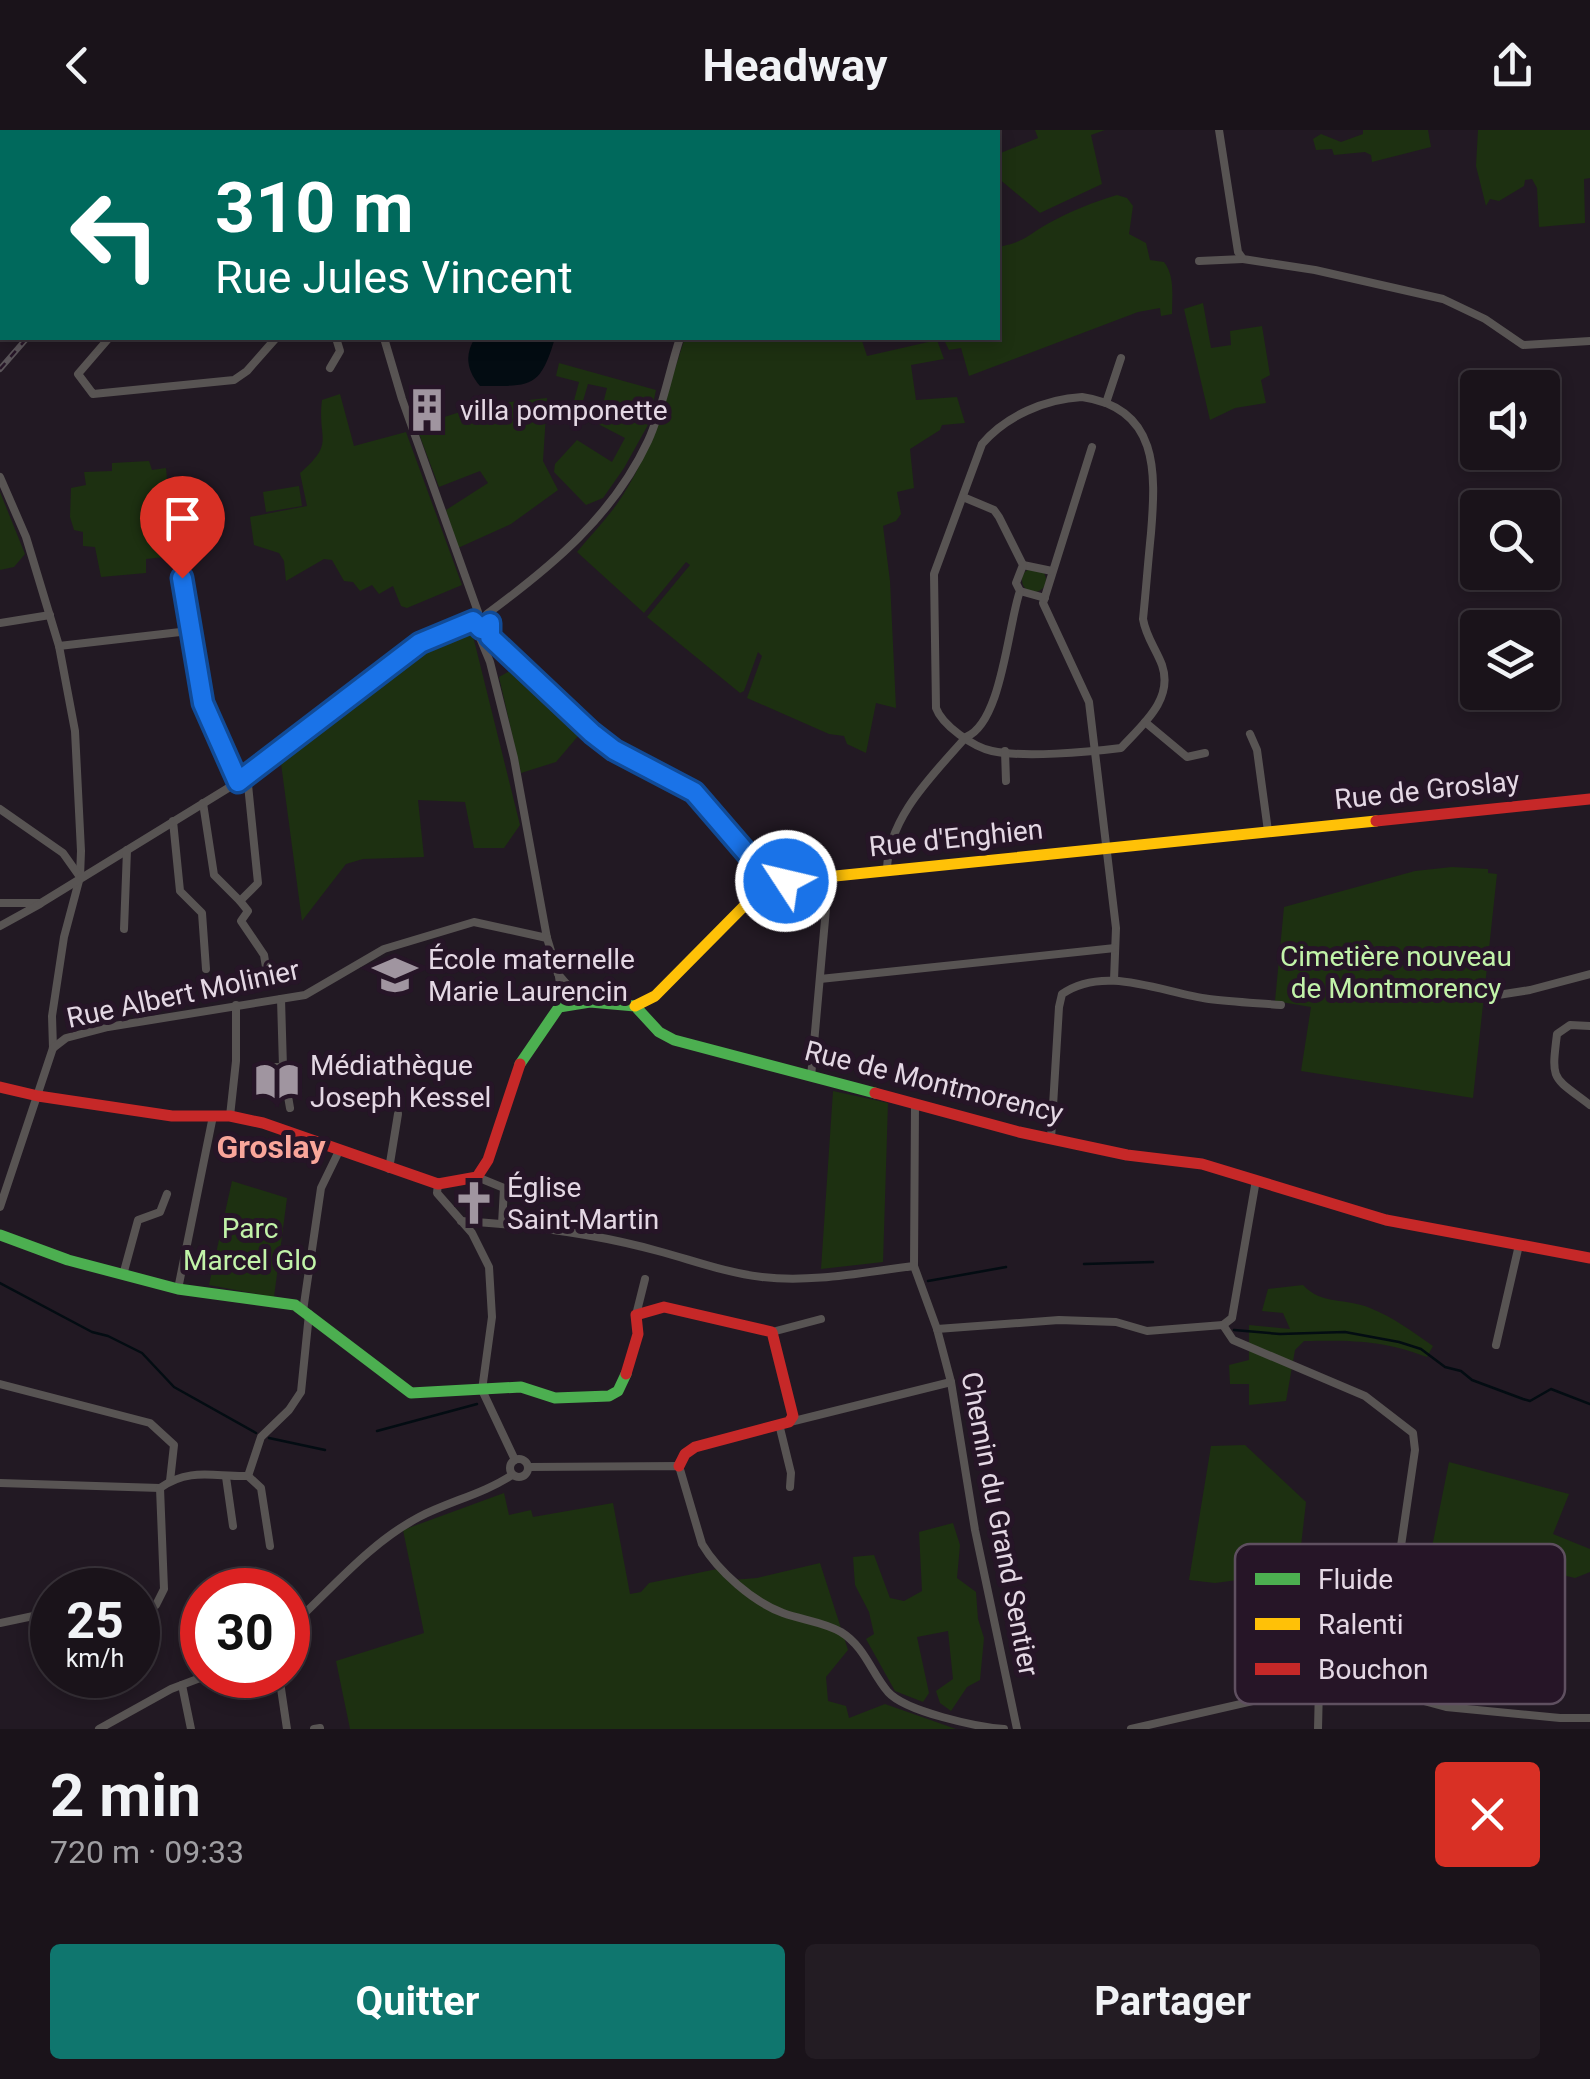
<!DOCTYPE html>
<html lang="fr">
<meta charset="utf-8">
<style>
:root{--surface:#1a131a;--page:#231c23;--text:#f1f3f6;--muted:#9f9ea2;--line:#383239;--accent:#0f766e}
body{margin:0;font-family:Roboto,sans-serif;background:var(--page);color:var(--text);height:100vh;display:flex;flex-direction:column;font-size:38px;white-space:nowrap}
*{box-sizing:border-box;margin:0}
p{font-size:32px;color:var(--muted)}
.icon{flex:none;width:55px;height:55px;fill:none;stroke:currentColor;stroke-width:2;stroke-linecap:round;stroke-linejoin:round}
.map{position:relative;height:1599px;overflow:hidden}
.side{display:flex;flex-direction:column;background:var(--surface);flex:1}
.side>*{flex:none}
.guide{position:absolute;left:0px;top:0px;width:1000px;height:210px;box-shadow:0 5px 15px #0003,0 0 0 2px var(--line);background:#00695c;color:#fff;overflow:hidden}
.controls{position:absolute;left:1460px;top:240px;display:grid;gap:20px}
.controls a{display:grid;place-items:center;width:100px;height:100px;border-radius:10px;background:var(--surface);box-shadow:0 5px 15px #0003,0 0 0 2px var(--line);font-size:50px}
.speed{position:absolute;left:30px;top:1438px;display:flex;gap:20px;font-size:50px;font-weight:700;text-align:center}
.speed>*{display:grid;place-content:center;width:130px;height:130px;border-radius:50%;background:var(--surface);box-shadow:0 5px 15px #0003,0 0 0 2px var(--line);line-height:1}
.speed small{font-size:25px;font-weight:400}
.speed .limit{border:15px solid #d22;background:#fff;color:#111}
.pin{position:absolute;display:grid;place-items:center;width:85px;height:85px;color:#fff;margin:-102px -42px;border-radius:50% 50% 50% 0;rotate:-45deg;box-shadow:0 0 10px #0007}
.pin .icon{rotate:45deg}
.me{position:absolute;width:110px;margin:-55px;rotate:305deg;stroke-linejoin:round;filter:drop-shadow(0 0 8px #0008)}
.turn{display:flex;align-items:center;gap:35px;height:210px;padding:0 50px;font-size:45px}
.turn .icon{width:130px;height:130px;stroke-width:2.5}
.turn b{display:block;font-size:70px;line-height:85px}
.round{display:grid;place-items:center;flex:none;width:105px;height:105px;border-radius:10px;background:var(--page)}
.summary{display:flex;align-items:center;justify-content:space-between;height:170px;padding:0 50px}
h1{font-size:60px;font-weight:700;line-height:75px}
.button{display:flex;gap:20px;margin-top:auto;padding:20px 50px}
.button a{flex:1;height:115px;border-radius:10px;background:var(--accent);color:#fff;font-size:40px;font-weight:700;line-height:115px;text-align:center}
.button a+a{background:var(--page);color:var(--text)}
header{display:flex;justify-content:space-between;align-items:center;height:130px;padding:0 50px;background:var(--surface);font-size:45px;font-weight:700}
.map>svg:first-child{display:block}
</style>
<header><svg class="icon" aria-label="back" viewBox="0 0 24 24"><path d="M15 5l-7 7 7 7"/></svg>Headway<svg class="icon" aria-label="share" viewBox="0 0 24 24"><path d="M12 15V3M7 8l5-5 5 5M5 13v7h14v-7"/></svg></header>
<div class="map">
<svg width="1590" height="1599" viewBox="0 0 1590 1599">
<rect width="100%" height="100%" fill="#221923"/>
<!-- green -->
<g fill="#1d3011">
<polygon points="0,0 149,0 2,2 2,170"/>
<polygon points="1035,0 1105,0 1091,5 1102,54 1040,83 998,48 998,24 1038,8"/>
<polygon points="1363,0 1428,0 1431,17 1372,32 1371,25 1365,22 1334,25 1332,19 1316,20 1313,9 1321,4 1341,12 1363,4"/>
<polygon points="1478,0 1590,0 1590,48 1584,49 1585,93 1539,97 1537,58 1532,49 1525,50 1524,56 1499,71 1490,69 1486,76 1476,36"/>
<path d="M1117 65 1127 68 1133 76 1129 104 1146 113 1150 130 1164 132C1175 146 1172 166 1172 184L1161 186 1160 178 1138 182 969 246 961 218 949 220 943 208H998V117C1025 112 1026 106 1049 93 1071 81 1093 72 1117 65Z"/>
<polygon points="1203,173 1211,218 1231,215 1230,201 1262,196 1270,245 1261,250 1266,273 1235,278 1210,290 1184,179"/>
<path d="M685 208H861L867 226 937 210 944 229 911 235 916 270 957 267 965 293 942 295 940 300 910 319 914 358 897 362 901 384 896 391 883 396 890 451 896 578 876 573 866 623 847 614 844 606 829 604 747 568 762 526 758 522 744 561 740 563 647 487 690 435 686 432 644 483 577 422C590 406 605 391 617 374 652 324 666 264 685 208Z"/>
<polygon points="559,233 656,260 649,293 624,338 603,368 586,375 554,342 555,334 577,310 612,332 625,308 598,294 607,258 588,254 580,281 572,278 579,252 556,246"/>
<path d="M340 264 354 316 406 302 462 455 407 478 401 476 393 456 379 464 372 455 360 461 353 452 344 451 332 430 324 429 286 451 284 431 279 423 254 415 250 387 307 376 300 343C336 312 317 310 322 270Z"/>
<polygon points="547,268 543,331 558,360 511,394 458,418 446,380 488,353 480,341 439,357 416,296 482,275"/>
<polygon points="149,331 152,340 166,338 174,426 146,429 146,443 101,447 95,417 83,416 83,402 74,400 70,387 71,358 86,355 84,342 112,341 112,333"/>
<polygon points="299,356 302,376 266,382 263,362"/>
<polygon points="0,362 25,424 14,437 0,440"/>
<circle cx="1034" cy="450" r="12"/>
<polygon points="464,500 473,506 520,695 504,718 474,718 465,672 418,670 424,727 363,729 346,734 302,791 280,626 429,515"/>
<polygon points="513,539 579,605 556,632 521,643 499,547"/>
<polygon points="1452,737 1488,739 1488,743 1497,744 1473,968 1301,941 1311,877 1275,871 1284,777 1415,741"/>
<polygon points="833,961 888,973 883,1132 821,1139"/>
<polygon points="232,1051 287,1068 274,1167 209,1155"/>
<path d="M1303 1155C1321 1175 1347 1168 1370 1178 1393 1187 1413 1202 1433 1216L1427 1227C1383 1210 1351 1210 1304 1211L1295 1220 1286 1271 1249 1275V1254H1230L1229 1235 1249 1230V1195L1290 1199 1283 1183 1262 1181 1268 1159Z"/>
<polygon points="1245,1315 1306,1372 1298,1442 1215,1453 1189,1450 1211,1316"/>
<polygon points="1449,1332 1569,1364 1553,1404 1590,1419 1590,1442 1575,1448 1541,1440 1515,1442 1509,1459 1465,1462 1437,1473 1401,1477 1402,1416 1432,1417"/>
<polygon points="504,1363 509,1385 531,1380 533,1387 613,1373 630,1464 641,1462 649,1453 717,1439 732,1450 757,1448 820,1433 848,1520 826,1547 828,1571 846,1576 849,1588 885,1574 956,1599 350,1599 336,1531 424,1503 403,1400"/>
<polygon points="953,1393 960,1415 957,1448 976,1462 978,1489 984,1508 980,1550 967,1557 951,1581 940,1573 936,1561 953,1549 948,1501 917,1507 929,1563 923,1572 895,1561 866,1509 874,1504 869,1482 855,1455 853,1427 874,1425 890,1468 904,1471 922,1461 919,1402"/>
</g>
<!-- water -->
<path fill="#030c12" d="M475 208H555C540 259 531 256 480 256 467 241 464 225 475 208Z"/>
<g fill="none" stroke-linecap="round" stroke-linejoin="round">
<!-- stream -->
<g stroke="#030c12" stroke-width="2.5">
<polyline points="1084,1134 1153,1132"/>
<polyline points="928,1151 1006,1137"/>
<polyline points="0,1153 92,1202 108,1206 142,1223 174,1257 256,1303"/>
<polyline points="1234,1200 1280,1204 1345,1202 1399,1212 1421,1219 1445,1237 1461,1241 1472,1250 1523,1269 1530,1271 1551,1259 1590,1274"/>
<polyline points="377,1301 477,1274"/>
<polyline points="269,1308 325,1320"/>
</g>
<!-- street -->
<g stroke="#585453" stroke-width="8">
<polyline points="320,0 321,2"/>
<polyline points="500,0 500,2"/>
<polyline points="602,0 605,2"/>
<polyline points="946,0 947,2"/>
<polyline points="1219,0 1238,122 1243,129 1315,140 1443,169 1485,189 1523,215 1590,211"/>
<polyline points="827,2 829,0"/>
<polyline points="1199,131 1243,129"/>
<polyline points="109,208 78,244 93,264 234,250 247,241 276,208"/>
<polyline points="384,208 402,269 478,482"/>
<polyline points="330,238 340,221 336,208"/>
<path d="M1082 267C1159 278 1156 342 1151 403 1148 432 1146 460 1143 489 1146 507 1156 519 1162 535 1174 570 1142 595 1121 618 1088 622 1023 628 992 621 973 617 942 595 936 578L934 444 982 314C1006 286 1045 269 1082 267Z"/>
<polyline points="1106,273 1121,228"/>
<polyline points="1092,317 1043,473 1089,572 1116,798 1114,850"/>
<polyline points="0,347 26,407 59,516 75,601 81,721 80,747 64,807 52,886 53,918 0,1077"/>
<polyline points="179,421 203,573 238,652"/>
<polyline points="1023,435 1052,441"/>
<polyline points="1020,461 1045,468"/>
<path d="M487 484C552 436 613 386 648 311 663 278 669 241 680 208"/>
<polyline points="473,491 490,532 514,628 547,808 558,844 571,859 590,872"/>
<polyline points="0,493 50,485"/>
<polyline points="490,507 592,603 614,620 694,663 750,727 786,751"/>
<polyline points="59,516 189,501"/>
<polyline points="1145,592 1187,627 1205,623"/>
<polyline points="1250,604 1257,620 1268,701"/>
<polyline points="1005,621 1006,651"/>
<polyline points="203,673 214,745 240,771 258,753 247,645"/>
<polyline points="0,679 63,723 80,747"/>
<polyline points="173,691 180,761 202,783 206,839"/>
<path d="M887 740C888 687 933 645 966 607 1002 593 1008 494 1020 461L1016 453 1023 435 999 387 994 380 963 367"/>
<polyline points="240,771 248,781 241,791 264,825 269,855"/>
<polyline points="0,773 41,773 238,652 421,513 473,491"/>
<polyline points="0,796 40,774"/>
<polyline points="124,799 127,720"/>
<polyline points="559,847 561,860 559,877"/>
<polyline points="820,849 1115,818"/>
<polyline points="1485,867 1530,860 1590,844"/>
<polyline points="281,869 283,937 290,978"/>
<path d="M1590 896 1570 895 1557 904C1551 952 1552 946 1590 975"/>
<polyline points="53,918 66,908 108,897 305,865 384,819 474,792 547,808"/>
<polyline points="259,937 283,937"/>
<polyline points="811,947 829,745"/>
<polyline points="915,974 914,1136 937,1199 951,1252 975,1400 1017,1599"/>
<polyline points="230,986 236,931 236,875"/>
<path d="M1051 1009 1059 877 1062 864C1105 834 1163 863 1209 869 1233 872 1257 873 1281 875"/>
<polyline points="389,1039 398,984"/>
<polyline points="477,1047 504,1058 502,1094"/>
<polyline points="438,1054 437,1063 472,1103 489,1137 492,1187 482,1260 515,1330"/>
<polyline points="504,1058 528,1063"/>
<path d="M461 1091C528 1095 593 1103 658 1121 692 1130 726 1143 762 1147 812 1153 864 1142 914 1136"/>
<polyline points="123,1145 138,1090 160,1082 167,1064"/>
<polyline points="178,1159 213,986"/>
<polyline points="303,1181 321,1058 339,1021"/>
<polyline points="636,1185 645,1149"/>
<polyline points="1223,1195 1233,1210 1365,1266 1413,1303 1415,1320 1395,1457 1368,1556"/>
<polyline points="1223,1195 1232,1188 1256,1050"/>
<polyline points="937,1199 1059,1190 1116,1192 1147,1201 1223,1195"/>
<polyline points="772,1202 821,1189"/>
<polyline points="1496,1215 1519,1115"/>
<polyline points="0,1254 150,1293 174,1315 170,1351"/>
<polyline points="790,1292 951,1252"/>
<polyline points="779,1294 791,1343 790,1357"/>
<circle cx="519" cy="1338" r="9"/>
<path d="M528 1337 679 1336 702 1414C718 1441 753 1472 783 1483 802 1490 824 1492 841 1502 865 1517 871 1542 888 1562 906 1582 978 1597 1004 1599"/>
<polyline points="248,1346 261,1358 270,1416"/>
<polyline points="226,1347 233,1396"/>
<polyline points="0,1353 160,1358"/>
<path d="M160 1358C190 1337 214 1347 248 1346L261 1307 289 1280 301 1262 309 1184"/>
<polyline points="138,1479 156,1475 164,1459 160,1358"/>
<polyline points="0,1493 52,1482"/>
<path d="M288 1499C330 1461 368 1414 419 1387 450 1371 483 1364 512 1345"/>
<polyline points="279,1545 287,1599"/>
<polyline points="182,1555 191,1599"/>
<polyline points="99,1599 171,1559 208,1545"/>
<polyline points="314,1599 320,1598"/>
<polyline points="1131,1599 1319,1556 1368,1556 1446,1577 1560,1588 1590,1588"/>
<polyline points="1318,1599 1319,1556"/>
</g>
<!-- fast -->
<g stroke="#4caf50" stroke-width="11">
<polyline points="520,934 559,877 590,872 635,876 659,902 674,910 875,963"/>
<polyline points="0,1105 68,1130 178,1159 295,1175 411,1263 521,1257 555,1268 609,1266 618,1261 626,1244"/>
</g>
<!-- slow -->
<polyline stroke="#ffc107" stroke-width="11" points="635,876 655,866 755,765 786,751 1376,691"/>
<!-- jam -->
<g stroke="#c62828" stroke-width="11">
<polyline points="1376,691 1590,669"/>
<polyline points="0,957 38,966 172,986 230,986 263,993 438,1054 477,1047 488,1030 520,934"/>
<polyline points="875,963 1019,1002 1127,1025 1202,1034 1386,1090 1590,1128"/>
<polyline points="626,1244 638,1204 636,1185 664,1177 772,1202 793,1286 789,1292 695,1317 685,1324 679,1336"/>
</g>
<!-- rail casing -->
<g stroke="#5a5459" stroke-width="6">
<g id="rail">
<polyline points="205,2 207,0"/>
<polyline points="0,239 27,208"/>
</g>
</g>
<!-- rail -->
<use href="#rail" stroke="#261527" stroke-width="2.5" stroke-dasharray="8" stroke-linecap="butt"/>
</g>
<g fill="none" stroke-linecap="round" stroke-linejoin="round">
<!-- route casing -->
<g stroke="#114b97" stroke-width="25">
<polyline id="route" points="182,448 203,573 238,652 420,513 473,491 481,499 490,493 490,507 592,603 614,620 694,662 750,727 786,751"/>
</g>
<!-- route -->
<use href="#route" stroke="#1a73e8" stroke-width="18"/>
</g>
<!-- icons -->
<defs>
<g id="building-bare" transform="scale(3.45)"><path d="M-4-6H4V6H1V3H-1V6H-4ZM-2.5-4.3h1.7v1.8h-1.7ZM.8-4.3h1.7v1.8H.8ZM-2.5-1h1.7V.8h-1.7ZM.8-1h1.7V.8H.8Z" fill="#a095a0" stroke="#261527" stroke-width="2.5" paint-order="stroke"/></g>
<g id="school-bare" transform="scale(3.45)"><path d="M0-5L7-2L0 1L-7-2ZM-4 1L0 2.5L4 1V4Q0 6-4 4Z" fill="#a095a0" stroke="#261527" stroke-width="2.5" paint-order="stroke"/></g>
<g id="library-bare" transform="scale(3.45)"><path d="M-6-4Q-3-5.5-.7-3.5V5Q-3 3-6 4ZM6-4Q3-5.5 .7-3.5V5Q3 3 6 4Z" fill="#a095a0" stroke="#261527" stroke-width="2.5" paint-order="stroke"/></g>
<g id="church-bare" transform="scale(3.45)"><path d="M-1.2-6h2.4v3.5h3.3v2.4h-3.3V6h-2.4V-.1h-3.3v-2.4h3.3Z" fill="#a095a0" stroke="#261527" stroke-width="2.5" paint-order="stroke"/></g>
</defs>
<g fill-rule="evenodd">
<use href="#building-bare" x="427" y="280"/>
<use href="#school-bare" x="395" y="845"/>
<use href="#library-bare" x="277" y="951"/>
<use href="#church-bare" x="474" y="1073"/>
</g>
<g text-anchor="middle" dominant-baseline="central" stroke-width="10" stroke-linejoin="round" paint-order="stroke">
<!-- poi labels -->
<g font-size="28" fill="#e4d8e4" stroke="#261527" text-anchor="start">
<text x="460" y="280">villa pomponette</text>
<text x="428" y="829">École maternelle<tspan x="428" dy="32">Marie Laurencin</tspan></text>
<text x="310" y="935">Médiathèque<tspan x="310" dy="32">Joseph Kessel</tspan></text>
<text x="507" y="1057">Église<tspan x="507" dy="32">Saint-Martin</tspan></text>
</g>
<!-- street labels -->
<g font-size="28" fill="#e4d8e4" stroke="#261527">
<text transform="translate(1427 660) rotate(-6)">Rue de Groslay</text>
<text transform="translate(956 708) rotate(-6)">Rue d'Enghien</text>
<text transform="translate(183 864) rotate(-12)">Rue Albert Molinier</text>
<text transform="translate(934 952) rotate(14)">Rue de Montmorency</text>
<text transform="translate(1000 1394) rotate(79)">Chemin du Grand Sentier</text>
</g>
<!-- park labels -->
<g font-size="28" fill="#c2f3a9" stroke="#261527">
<text x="1396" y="826">Cimetière nouveau<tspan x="1396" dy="32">de Montmorency</tspan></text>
<text x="250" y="1098">Parc<tspan x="250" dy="32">Marcel Glo</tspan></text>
</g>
<!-- quarter labels -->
<g font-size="32" font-weight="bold" fill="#f9a69a" stroke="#261527">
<text x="271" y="1017">Groslay</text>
</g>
</g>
<!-- legend -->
<rect x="1235" y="1414" width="330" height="160" rx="15" fill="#261527" stroke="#5f5060" stroke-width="2.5"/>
<rect x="1255" y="1443" width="45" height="12" fill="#4caf50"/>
<rect x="1255" y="1488" width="45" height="12" fill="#ffc107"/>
<rect x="1255" y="1533" width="45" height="12" fill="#c62828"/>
<g font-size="28" fill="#e4d8e4">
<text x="1318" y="1459">Fluide</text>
<text x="1318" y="1504">Ralenti</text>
<text x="1318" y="1549">Bouchon</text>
</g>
</svg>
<div class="controls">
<a><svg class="icon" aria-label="sound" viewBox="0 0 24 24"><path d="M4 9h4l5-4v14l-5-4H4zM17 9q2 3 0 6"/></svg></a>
<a><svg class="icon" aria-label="search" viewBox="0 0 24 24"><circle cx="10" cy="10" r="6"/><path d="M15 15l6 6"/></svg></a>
<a><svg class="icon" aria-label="layers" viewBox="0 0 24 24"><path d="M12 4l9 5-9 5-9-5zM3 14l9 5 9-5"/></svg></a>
</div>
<div class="speed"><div>25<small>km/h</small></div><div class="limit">30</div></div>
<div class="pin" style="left:182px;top:448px;background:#d93025"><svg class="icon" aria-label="arrive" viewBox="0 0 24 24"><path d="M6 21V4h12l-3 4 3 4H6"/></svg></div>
<svg class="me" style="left:786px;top:751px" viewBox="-20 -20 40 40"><circle r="17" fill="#1a73e8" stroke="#fff" stroke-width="3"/><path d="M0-11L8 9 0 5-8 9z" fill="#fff"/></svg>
<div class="guide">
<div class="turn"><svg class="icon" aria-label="left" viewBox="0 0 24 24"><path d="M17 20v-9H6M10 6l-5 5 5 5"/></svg><div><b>310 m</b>Rue Jules Vincent</div></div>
</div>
</div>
<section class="side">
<div class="summary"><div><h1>2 min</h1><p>720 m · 09:33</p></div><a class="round" style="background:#d93025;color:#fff"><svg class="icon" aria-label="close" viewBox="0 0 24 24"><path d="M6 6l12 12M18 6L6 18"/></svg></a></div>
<div class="button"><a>Quitter</a><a>Partager</a></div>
</section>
